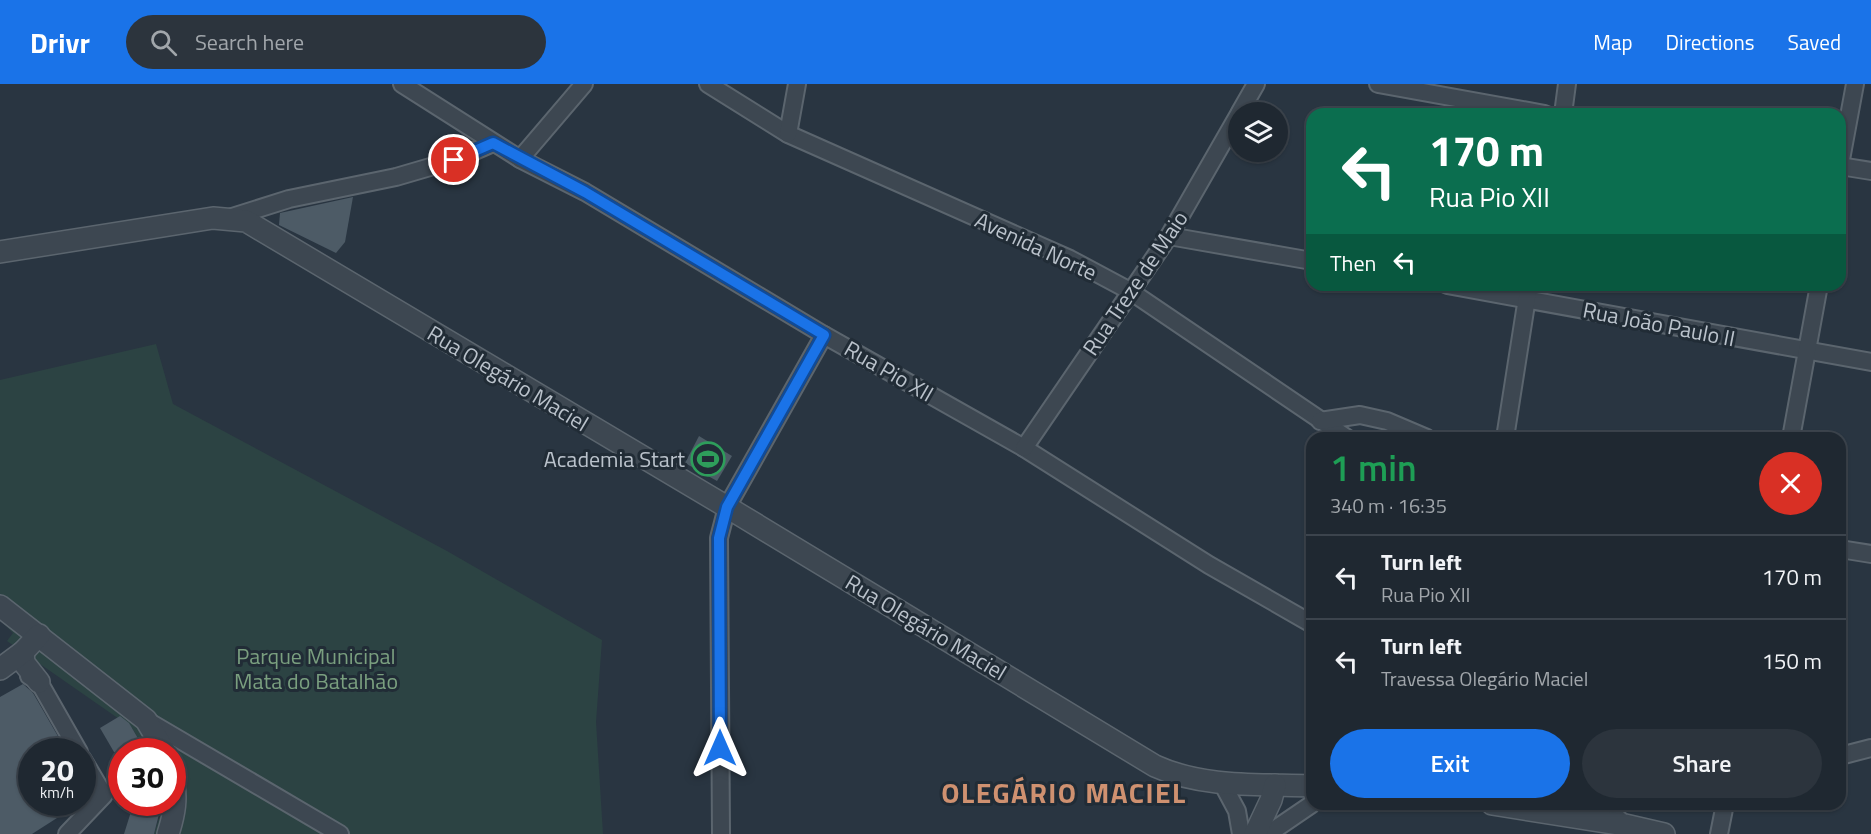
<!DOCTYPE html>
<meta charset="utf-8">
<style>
:root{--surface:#1f2831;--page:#2c343d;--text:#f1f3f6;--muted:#a1a6ab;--line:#3c444d;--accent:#1a73e8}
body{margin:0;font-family:"Titillium Web",sans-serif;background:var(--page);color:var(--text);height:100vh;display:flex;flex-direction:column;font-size:22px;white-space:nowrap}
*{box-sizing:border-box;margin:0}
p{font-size:20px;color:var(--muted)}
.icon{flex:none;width:33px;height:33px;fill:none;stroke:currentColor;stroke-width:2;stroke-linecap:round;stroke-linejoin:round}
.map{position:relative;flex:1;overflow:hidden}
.sheet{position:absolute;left:1306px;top:348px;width:540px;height:378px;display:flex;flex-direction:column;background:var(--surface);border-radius:18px;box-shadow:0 2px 4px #0004,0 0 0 2px var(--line)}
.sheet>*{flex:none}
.guide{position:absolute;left:1306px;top:24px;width:540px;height:183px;border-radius:18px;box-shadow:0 2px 4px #0004,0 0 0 2px var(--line);background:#0b6e4f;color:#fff;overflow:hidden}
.fabs{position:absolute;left:1228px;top:18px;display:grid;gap:12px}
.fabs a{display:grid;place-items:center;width:60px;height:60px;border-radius:50%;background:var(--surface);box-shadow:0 2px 4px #0004,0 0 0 2px var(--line);font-size:30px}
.speed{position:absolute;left:18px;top:654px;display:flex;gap:12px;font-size:30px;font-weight:700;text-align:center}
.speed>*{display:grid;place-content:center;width:78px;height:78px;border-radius:50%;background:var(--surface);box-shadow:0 2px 4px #0004,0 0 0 2px var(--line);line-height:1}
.speed small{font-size:15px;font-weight:400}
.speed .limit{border:9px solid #d22;background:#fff;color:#111}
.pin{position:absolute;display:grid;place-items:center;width:51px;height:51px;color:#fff;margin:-26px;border:3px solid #fff;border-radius:50%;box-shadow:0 2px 6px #0007}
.me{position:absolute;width:66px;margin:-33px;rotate:0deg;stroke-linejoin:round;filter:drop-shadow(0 0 4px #0008)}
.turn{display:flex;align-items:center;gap:21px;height:126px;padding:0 24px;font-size:27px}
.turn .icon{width:78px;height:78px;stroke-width:2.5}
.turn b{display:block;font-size:42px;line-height:51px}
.then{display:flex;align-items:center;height:57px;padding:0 24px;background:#0003;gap:12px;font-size:22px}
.round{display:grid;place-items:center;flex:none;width:63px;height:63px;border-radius:32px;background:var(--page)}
.summary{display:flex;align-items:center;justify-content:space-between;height:102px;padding:0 24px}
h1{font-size:36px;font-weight:600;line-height:45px;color:#1e9e55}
.primary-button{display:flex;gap:12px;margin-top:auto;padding:12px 24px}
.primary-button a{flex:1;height:69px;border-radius:36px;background:var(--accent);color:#fff;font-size:24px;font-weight:600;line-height:69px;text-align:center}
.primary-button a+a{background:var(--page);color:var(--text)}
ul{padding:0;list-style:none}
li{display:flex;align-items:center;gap:18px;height:84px;padding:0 24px;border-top:2px solid var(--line)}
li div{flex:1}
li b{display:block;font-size:22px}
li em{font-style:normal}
header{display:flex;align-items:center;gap:36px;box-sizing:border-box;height:84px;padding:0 30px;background:var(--accent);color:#fff}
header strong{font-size:28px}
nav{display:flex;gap:33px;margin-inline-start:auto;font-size:21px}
.search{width:420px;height:54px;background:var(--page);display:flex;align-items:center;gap:15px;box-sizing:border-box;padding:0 21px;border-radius:33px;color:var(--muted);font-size:22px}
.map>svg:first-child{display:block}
</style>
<header>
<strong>Drivr</strong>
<div class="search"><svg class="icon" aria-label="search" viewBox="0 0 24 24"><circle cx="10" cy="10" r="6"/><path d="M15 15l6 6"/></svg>Search here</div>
<nav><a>Map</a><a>Directions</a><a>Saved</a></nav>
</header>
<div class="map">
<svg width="1871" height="750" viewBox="0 0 1871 750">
<rect width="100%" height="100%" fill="#293541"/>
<!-- green -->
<polygon fill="#2c4343" points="156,260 173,320 447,467 602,556 596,638 603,750 154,750 164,719 172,718 172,668 146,667 132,644 7,557 13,549 0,536 0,296"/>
<!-- building -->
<g fill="#4d5b66">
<polygon points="353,113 345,158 336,169 279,141 280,129"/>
<polygon points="699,352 732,372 717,397 685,379"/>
<polygon points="23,600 33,609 67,668 32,668 32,718 82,718 32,750 0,750 0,613"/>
<polygon points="120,632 129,639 146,668 114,668 100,644"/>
<polygon points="134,718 162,718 154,750 124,750"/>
</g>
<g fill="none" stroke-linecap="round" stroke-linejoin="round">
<!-- minor casing -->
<g stroke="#5b656e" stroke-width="20">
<g id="minor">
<polyline points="402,0 520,75 585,108 824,251 1024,364 1209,481 1312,540"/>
<polyline points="708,0 788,50 1070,175 1130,207 1347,354"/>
<polyline points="1378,0 1545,30"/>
<polyline points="1240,28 1256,0"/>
<polyline points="1563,30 1567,0"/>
<polyline points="788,50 797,0"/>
<polyline points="520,75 584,0"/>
<polyline points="1840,81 1855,0"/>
<polyline points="1840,82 1871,87"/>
<polyline points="229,134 289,115 396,93 454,76 493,59"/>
<polyline points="1169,152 1312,177"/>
<polyline points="1447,201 1871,278"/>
<polyline points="1320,337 1360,331 1387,337 1427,354"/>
<polyline points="1505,354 1529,201"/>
<polyline points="1791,354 1819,201"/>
<polyline points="1024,364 1169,152 1239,30"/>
<polyline points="1840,465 1871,470"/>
<polyline points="29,592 39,598 79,668"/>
<polyline points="146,636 340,750"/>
<polyline points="1840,672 1871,664"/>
<polyline points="1222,699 1237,727 1241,750"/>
<polyline points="1603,720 1625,741"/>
<polyline points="67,750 104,711 82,674"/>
<polyline points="721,750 719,454 727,423 824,251"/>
<polyline points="1268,750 1312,720"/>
<polyline points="1719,750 1725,720"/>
</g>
</g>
<!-- tertiary casing -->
<g stroke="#5b656e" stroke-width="24">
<g id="tertiary">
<path d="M0 168 213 134 246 137 727 423 1155 682C1203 704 1261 700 1312 702"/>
<polyline points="0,522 146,636 165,668"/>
<polyline points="23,568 24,579 39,598"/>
<polyline points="0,585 23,568 39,551"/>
<polyline points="1492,720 1625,741 1664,750"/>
<path d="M168 750C174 731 178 713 172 693"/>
<polyline points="1255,750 1271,716 1275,701"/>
</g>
</g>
<!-- minor -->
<use href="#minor" stroke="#3d4751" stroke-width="16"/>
<!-- tertiary -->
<use href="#tertiary" stroke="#3d4751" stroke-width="21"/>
</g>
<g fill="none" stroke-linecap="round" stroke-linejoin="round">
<!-- route casing -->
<g stroke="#114b97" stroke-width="15">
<polyline id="route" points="454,76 493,59 585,108 824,251 727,423 719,454 720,664"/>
</g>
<!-- route -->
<use href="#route" stroke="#1a73e8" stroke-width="10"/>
</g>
<!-- icons -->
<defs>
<g id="stadium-ring" transform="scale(1.725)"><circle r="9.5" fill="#212c36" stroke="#2e9e5b" stroke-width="1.5"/><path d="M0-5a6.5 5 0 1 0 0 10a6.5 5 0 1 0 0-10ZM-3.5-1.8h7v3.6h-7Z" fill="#2e9e5b"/></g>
</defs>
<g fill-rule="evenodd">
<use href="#stadium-ring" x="708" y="375"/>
</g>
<g text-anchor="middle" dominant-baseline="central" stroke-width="6" stroke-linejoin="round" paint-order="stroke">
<!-- street labels -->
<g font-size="22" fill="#bac2cb" stroke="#212c36">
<text transform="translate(1036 162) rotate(25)">Avenida Norte</text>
<text transform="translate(1135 199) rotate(-56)">Rua Treze de Maio</text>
<text transform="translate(1659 240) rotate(11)">Rua João Paulo II</text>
<text transform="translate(889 287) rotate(30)">Rua Pio XII</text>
<text transform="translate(508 294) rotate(31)">Rua Olegário Maciel</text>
<text transform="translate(926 543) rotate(31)">Rua Olegário Maciel</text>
</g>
<!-- poi labels -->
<g font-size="22" fill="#bac2cb" stroke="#212c36" text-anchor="end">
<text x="685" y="375">Academia Start</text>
</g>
<!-- park labels -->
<g font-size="22" fill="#7a9f7f" stroke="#212c36">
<text x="316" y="572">Parque Municipal<tspan x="316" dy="25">Mata do Batalhão</tspan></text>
</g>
<!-- district labels -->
<g font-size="28" font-weight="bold" letter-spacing="1.5" fill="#cf9170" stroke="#212c36">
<text x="1064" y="708">OLEGÁRIO MACIEL</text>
</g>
</g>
</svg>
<div class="fabs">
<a><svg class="icon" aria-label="layers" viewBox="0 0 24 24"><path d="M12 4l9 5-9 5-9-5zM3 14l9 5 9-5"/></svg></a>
</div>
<div class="speed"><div>20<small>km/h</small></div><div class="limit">30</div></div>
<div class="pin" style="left:454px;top:76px;background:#d93025"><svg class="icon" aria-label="arrive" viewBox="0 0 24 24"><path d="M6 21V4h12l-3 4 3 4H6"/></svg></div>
<svg class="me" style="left:720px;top:664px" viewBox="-20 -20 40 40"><path d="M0-17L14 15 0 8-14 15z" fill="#1a73e8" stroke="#fff" stroke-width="4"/></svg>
<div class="guide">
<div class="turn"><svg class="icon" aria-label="left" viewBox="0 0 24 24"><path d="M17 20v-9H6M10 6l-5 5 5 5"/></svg><div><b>170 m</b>Rua Pio XII</div></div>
<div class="then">Then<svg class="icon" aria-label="left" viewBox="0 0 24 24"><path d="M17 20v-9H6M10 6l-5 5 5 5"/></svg></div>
</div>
<section class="sheet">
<div class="summary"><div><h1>1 min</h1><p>340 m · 16:35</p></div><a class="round" style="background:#d93025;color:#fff"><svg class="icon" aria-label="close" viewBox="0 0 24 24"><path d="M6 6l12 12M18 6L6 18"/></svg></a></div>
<ul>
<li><svg class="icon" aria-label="left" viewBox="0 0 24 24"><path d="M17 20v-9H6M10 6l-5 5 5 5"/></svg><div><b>Turn left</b><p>Rua Pio XII</p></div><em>170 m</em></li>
<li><svg class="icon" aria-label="left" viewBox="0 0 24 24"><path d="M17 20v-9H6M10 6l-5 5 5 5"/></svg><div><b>Turn left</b><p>Travessa Olegário Maciel</p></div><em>150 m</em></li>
</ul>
<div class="primary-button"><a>Exit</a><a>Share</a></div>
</section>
</div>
